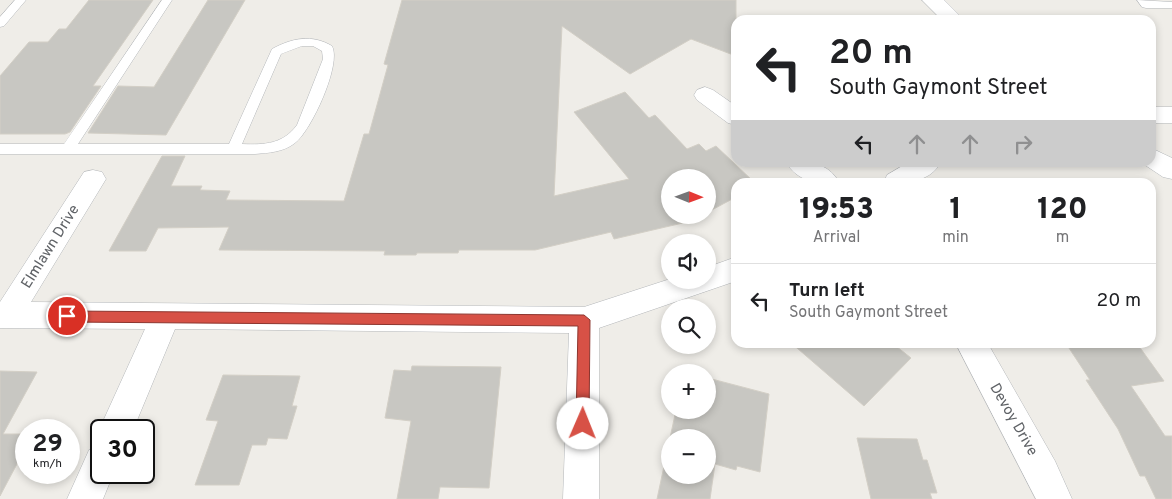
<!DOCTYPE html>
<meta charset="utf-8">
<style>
:root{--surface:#fff;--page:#f2f2f2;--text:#202124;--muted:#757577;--line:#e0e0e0}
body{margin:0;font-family:Overpass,sans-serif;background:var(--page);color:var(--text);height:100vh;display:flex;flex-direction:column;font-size:19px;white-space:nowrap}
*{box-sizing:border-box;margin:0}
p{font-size:16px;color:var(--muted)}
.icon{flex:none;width:28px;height:28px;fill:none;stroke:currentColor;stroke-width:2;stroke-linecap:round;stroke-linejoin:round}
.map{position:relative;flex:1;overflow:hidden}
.details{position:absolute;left:731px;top:178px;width:425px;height:170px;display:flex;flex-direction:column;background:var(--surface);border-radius:15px;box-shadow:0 2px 8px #0003}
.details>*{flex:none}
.top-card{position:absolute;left:731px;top:15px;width:425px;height:152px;border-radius:15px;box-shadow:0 2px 8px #0003;background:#fff;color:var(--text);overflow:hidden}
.needle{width:32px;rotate:91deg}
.tools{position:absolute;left:661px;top:169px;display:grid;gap:10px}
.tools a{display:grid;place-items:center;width:55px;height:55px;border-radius:50%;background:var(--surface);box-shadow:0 2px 8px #0003;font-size:25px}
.speed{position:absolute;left:15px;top:419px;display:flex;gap:10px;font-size:25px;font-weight:700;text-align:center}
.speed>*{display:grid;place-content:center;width:65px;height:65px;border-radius:50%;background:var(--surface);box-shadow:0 2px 8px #0003;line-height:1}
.speed small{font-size:12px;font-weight:400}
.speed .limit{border:2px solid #111;border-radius:8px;background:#fff;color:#111}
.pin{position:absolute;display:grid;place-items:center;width:42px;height:42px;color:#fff;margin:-21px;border:2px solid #fff;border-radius:50%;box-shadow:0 1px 5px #0007}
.me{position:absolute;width:55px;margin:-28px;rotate:1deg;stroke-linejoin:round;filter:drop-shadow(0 0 4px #0008)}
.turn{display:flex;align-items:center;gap:18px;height:105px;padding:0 15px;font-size:22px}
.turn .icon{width:65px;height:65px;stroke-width:2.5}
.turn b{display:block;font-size:35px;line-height:42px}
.lanes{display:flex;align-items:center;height:48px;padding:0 15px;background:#0003;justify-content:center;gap:25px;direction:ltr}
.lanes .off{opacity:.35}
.eta{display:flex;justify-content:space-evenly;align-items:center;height:85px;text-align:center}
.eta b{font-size:30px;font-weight:800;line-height:35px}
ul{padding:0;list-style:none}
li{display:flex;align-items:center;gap:15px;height:75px;padding:0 15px;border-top:1px solid var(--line)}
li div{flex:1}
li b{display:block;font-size:19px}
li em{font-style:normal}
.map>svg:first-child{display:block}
</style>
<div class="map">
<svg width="1172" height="499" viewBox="0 0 1172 499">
<rect width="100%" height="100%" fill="#efede8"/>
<!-- building -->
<g fill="#c8c7c2" stroke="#d3cfc6">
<polygon points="89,0 153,0 93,86 101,86 70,132 65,134 0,134 0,76 29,42 48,42 59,29 66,29"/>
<polygon points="208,0 245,0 166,135 88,133 118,86 154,87"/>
<polygon points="402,0 736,0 736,56 691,39 630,74 562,26 554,196 629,179 574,112 625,92 649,118 655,115 687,149 699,144 706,151 716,146 754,182 736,182 736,197 708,212 708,178 670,178 670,215 701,215 687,222 614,239 611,232 535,250 459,250 458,253 417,253 416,255 384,255 385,251 219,250 229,227 158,228 146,251 109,251 162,156 185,156 171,186 202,186 200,190 230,191 226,200 344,201 364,134 369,134 388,65 384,64"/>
<polygon points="790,342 891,342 911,358 864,406"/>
<polygon points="1065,342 1136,342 1164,381 1131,386 1165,436 1172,436 1172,499 1156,499 1145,476 1140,476 1118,429 1086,380 1090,380"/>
<polygon points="412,366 501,367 489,488 440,487 438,499 397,499 411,421 385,418 394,370 411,371"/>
<polygon points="0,371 37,372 3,434 26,434 26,447 0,496"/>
<polygon points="223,375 300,376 292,406 297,406 287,439 268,438 266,445 252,445 239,485 195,485 218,421 206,420"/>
<polygon points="708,378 769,394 760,472 737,466 736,470 715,464 710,499 657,499 670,438 670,475 708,475 708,438 670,438 676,410 708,410"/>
<polygon points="857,438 917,439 923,460 927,460 937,493 930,493 932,499 871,499"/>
</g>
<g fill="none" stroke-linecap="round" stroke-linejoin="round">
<!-- lane casing -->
<g stroke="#b4b7ba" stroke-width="1">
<g id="lane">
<polygon points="15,0 26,0 4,26 0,27 0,17"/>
<path d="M162 0H172L78 144H229L272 49C292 38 312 34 332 46 342 64 311 131 295 143 284 152 268 153 255 154H0V144H64ZM302 46H313L322 51 323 59 297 125C283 144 265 145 242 144L281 54Z"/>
<polygon points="1137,0 1172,2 1172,8 1146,8 1142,7"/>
</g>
</g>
<!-- street casing -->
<g stroke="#b4b7ba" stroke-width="1">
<g id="street">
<polygon points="922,0 944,0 964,20 942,20"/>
<polygon points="705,87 713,90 736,106 736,125 728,123 697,100 694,95 697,90"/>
<rect x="1151" y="107" width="21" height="16"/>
<polygon points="1151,148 1172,158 1172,179 1163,177 1142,163 1151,162"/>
<path d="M786 162C807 162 827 161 839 182 819 185 797 182 786 162Z"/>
<path d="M909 162H941C929 184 905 182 884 182L887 175Z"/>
<polygon points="93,170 102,172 106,179 31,302 584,307 670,279 708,280 708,267 736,257 736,281 599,328 599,499 563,499 569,333 175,329 133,430 101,430 101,434 99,430 145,329 0,328 0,302 84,172"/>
<polygon points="955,342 987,342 1055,461 1072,499 1036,499"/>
<polygon points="101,445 101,472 114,472 103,499 67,499 89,450"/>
</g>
</g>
<!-- lane -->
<use href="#lane" fill="#fff" fill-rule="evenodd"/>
<!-- street -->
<use href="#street" fill="#fff" fill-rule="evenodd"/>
</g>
<!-- route -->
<polygon fill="#d75146" stroke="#8c352e" points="67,311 584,315 590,320 589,424 587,428 583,430 578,428 576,424 578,326 67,322 61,316"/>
<g text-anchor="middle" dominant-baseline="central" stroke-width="4.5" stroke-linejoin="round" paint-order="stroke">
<!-- street labels -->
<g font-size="15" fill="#5f6266" stroke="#fff">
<text transform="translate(51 247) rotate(-58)">Elmlawn Drive</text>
<text transform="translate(1013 420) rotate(60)">Devoy Drive</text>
</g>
</g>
</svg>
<div class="tools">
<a><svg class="needle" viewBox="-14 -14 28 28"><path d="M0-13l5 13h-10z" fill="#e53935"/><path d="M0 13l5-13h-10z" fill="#757577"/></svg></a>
<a><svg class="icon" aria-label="sound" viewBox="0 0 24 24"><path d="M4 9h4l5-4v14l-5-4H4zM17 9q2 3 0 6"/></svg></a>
<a><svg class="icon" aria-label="search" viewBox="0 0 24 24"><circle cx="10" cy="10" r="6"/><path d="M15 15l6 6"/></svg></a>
<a>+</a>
<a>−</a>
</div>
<div class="speed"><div>29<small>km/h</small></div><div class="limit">30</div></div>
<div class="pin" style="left:67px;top:316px;background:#d93025"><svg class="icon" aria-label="arrive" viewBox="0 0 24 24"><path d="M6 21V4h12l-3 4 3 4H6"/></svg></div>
<svg class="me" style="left:583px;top:424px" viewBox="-20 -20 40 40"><circle r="19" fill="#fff"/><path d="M0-13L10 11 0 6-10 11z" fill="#d75146"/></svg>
<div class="top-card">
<div class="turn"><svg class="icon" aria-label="left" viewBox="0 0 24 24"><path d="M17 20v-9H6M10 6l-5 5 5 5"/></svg><div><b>20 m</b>South Gaymont Street</div></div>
<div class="lanes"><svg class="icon" aria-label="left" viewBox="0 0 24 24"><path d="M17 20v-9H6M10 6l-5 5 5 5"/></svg><svg class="icon off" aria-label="ahead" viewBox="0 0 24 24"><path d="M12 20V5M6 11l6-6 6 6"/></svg><svg class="icon off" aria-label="ahead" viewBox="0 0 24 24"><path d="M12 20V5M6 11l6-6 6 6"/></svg><svg class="icon off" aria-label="right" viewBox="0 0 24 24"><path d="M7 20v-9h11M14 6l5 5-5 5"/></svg></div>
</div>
<section class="details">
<div class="eta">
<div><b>19:53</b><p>Arrival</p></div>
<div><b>1</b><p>min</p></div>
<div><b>120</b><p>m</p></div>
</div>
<ul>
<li><svg class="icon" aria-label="left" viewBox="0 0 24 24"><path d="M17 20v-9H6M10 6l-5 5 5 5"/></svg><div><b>Turn left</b><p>South Gaymont Street</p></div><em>20 m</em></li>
</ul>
</section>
</div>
